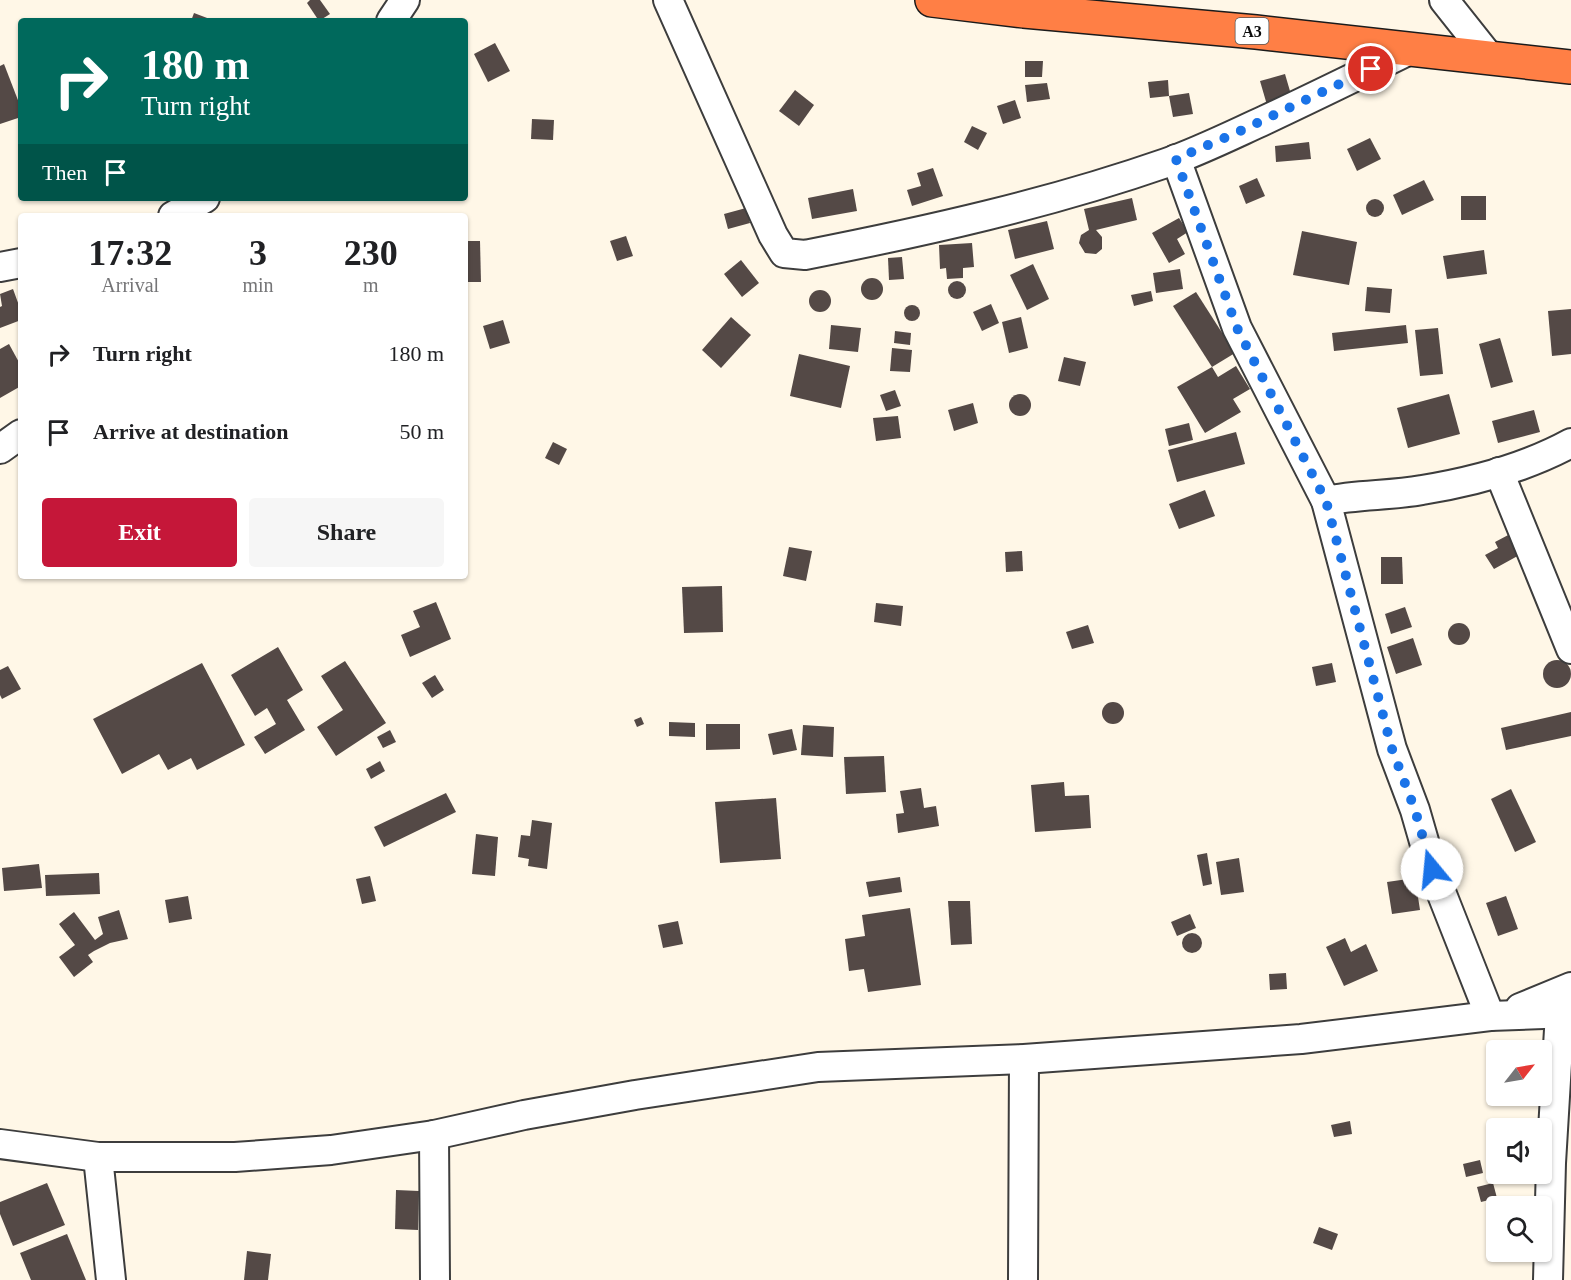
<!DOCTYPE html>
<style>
:root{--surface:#fff;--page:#f6f6f6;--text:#202124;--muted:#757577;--accent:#c51739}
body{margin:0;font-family:"Times New Roman",serif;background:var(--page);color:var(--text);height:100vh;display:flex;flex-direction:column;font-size:22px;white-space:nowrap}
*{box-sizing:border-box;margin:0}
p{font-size:20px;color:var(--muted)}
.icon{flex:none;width:33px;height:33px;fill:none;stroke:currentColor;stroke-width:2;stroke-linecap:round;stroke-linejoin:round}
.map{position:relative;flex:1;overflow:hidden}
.details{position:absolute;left:18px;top:213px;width:450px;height:366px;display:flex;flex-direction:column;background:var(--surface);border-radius:6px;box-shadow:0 2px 4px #0004}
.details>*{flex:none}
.banner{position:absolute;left:18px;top:18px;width:450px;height:183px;border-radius:6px;box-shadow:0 2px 4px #0004;background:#00695c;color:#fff;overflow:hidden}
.needle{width:39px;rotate:59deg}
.buttons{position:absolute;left:1486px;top:1040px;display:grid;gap:12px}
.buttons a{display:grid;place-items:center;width:66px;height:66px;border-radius:6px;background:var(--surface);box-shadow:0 2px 4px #0004;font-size:30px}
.pin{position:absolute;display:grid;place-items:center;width:51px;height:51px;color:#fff;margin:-26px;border:3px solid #fff;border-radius:50%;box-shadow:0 2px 6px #0007}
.me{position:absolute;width:66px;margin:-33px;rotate:343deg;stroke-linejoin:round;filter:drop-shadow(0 0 4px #0008)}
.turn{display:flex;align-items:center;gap:21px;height:126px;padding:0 24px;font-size:27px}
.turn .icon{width:78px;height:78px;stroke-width:2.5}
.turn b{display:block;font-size:42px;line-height:51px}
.then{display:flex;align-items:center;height:57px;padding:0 24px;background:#0003;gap:12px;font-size:22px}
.eta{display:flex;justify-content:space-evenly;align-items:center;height:102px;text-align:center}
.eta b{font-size:36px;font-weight:800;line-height:42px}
.cta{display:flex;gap:12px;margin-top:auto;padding:12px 24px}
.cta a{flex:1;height:69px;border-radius:6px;background:var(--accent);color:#fff;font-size:24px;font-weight:800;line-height:69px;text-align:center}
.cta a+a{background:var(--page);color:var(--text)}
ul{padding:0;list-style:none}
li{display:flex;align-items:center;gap:18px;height:78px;padding:0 24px}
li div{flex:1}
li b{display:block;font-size:22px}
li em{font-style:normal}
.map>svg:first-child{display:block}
</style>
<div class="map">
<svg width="1571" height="1280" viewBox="0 0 1571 1280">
<rect width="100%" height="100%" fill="#fff7e7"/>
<!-- building -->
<g fill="#544946">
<polygon points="310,0 320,0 330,14 319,21 307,3"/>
<polygon points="194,13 215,21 191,21"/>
<polygon points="495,43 510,71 488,82 474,54"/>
<polygon points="1025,61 1043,61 1042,77 1025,77"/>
<polygon points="4,64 21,108 21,117 0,124 0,66"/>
<polygon points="1285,74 1292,98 1267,105 1260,81"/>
<polygon points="1168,80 1169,96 1150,98 1148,82"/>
<polygon points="1047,83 1050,99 1027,102 1025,85"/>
<polygon points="795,90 814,105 799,126 779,111"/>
<polygon points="1189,93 1193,114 1173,117 1169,96"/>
<polygon points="1015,100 1021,118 1003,124 997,106"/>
<polygon points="532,119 554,120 553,140 531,139"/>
<polygon points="972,126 987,133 978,150 964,142"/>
<polygon points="1370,138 1381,159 1357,171 1347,149"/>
<polygon points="1309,142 1311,159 1276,162 1275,146"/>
<polygon points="933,168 943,196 912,206 907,190 921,186 917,173"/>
<polygon points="1257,178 1265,196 1246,204 1239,186"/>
<polygon points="1424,180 1434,200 1402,215 1393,195"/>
<polygon points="853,189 857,211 812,219 808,198"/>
<rect x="1461" y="196" width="25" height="24"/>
<polygon points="1132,198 1137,220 1096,230 1102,237 1102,249 1096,254 1085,253 1079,243 1081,235 1089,230 1084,209"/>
<circle cx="1375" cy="208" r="9"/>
<polygon points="746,208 750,223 728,229 724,214"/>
<polygon points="1179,218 1188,232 1177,239 1185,254 1169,263 1152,233"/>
<polygon points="1047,221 1054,249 1015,259 1008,230"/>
<polygon points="1302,231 1357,242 1349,285 1293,275"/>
<polygon points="626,236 633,256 617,261 610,241"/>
<polygon points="465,241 480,241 481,282 465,282"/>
<polygon points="972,243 974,267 963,268 963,278 947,279 946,268 940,269 939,245"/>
<polygon points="1484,250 1487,274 1447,279 1443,256"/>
<polygon points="902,257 904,279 889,280 888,258"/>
<polygon points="741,260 759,283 742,297 724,274"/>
<polygon points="1033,264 1049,299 1027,310 1010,275"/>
<polygon points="1180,269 1183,289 1156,293 1153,273"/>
<circle cx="872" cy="289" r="11"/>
<circle cx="957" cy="290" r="9"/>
<polygon points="1367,287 1392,289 1390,313 1365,311"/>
<polygon points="13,289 21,311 21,320 0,328 0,307 2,306 0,294"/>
<circle cx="820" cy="301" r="11"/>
<polygon points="1151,291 1153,301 1134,306 1131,295"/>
<polygon points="1196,292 1235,353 1212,367 1173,306"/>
<polygon points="991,304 999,323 982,331 973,312"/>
<circle cx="912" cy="313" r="8"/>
<polygon points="1571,309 1571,354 1552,356 1548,311"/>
<polygon points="731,317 751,335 721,368 702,350"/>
<polygon points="1021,317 1028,348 1009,353 1002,322"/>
<polygon points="503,320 510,343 490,349 483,326"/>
<polygon points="831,325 861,328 858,352 829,349"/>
<polygon points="1406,325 1408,343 1334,351 1332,333"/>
<polygon points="1438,328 1443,374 1420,376 1415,330"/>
<polygon points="895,331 911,333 910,345 894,343"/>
<polygon points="1500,338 1513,382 1491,388 1479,344"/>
<polygon points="9,344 21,366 21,386 0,398 0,349"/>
<polygon points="892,348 912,350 910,372 890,371"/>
<polygon points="799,354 850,366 841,408 790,396"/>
<polygon points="1064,357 1086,362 1080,386 1058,381"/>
<polygon points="1236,366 1250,389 1233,399 1241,412 1205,433 1177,387 1212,367 1218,377"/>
<polygon points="895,390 901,406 886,411 880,395"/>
<polygon points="1449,394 1460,434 1408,448 1397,408"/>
<circle cx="1020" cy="405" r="11"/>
<polygon points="973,403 978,423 954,431 948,410"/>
<polygon points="1534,410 1540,432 1498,443 1492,421"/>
<polygon points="898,416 901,438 876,441 873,418"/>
<polygon points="1189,423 1193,440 1169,446 1165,429"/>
<polygon points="1236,432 1245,464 1177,482 1168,450"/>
<polygon points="553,442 567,449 559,465 545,458"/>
<polygon points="1205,490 1215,516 1179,529 1169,504"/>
<polygon points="1512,533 1523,553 1494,569 1485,555 1498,548 1495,542"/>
<polygon points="789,547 812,551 806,581 783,576"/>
<polygon points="1022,551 1023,571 1006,572 1005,552"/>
<polygon points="1381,557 1402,557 1403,584 1381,584"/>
<polygon points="722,586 723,632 684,633 682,587"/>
<polygon points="436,602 451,639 410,657 401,635 420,627 413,611"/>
<polygon points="876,603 903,606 901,626 874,622"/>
<polygon points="1405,607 1412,627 1391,634 1385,614"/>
<circle cx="1459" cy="634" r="11"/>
<polygon points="1088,625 1094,643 1072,649 1066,632"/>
<polygon points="1413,638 1422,665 1396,674 1387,647"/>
<polygon points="278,647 303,690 287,700 305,730 265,754 254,737 276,724 267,708 255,716 231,675"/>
<circle cx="1557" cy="674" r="14"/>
<polygon points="345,661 386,723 336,756 317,727 343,710 321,676"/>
<polygon points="202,663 245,745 197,770 191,758 168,770 159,754 122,774 93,719"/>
<polygon points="1332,663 1336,682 1316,686 1312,667"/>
<polygon points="8,666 21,689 2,699 0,695 0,670"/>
<polygon points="435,675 444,690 432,698 422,683"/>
<circle cx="1113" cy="713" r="11"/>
<polygon points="1571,712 1571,736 1506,750 1501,728"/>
<polygon points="641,717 644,724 637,727 634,720"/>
<polygon points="669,722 695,723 695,737 669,736"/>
<polygon points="706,724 740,724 740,749 706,750"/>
<polygon points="803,725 834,727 833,757 801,755"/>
<polygon points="792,729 797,750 773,755 768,734"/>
<polygon points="390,730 396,742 383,748 377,737"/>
<polygon points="884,756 886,792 846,794 844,757"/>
<polygon points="380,761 385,771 371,779 366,769"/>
<polygon points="1064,782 1065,796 1089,795 1091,828 1035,832 1031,785"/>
<polygon points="921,788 924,808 936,806 939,826 898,833 896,814 904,813 900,791"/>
<polygon points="1511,789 1536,842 1515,852 1491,799"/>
<polygon points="446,793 456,812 384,847 374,827"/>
<polygon points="776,798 781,859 720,863 715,802"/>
<polygon points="532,820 552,823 547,869 528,866 529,859 518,857 521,835 530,836"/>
<polygon points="476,834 498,837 495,876 472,874"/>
<polygon points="1207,853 1212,884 1203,886 1197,855"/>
<polygon points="1239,858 1244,892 1221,895 1216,862"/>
<polygon points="39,864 42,888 4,891 2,868"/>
<polygon points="99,873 100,894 46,896 45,875"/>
<polygon points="370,876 376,901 362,904 356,879"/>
<polygon points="900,877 902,892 869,897 866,882"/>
<polygon points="1415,878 1420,910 1392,914 1387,882"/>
<polygon points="188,896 192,919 169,923 165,900"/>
<polygon points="1506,896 1518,929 1498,936 1486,903"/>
<polygon points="948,901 970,901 972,944 951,945"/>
<polygon points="910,908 921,985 868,992 864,969 849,971 845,939 865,936 862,915"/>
<polygon points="119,910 128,939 110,943 94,951 88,955 93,962 74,977 59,957 75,945 59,924 74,912 95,940 103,934 98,917"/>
<polygon points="1190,914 1196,928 1177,936 1171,922"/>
<polygon points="678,921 683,944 663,948 658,925"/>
<circle cx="1192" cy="943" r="10"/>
<polygon points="1345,938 1351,952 1366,944 1378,971 1344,986 1326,947"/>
<polygon points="1286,973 1287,989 1270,990 1269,974"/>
<polygon points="1350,1121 1352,1134 1334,1137 1331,1125"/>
<polygon points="1480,1160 1483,1173 1466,1177 1463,1164"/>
<polygon points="1500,1173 1521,1173 1509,1177"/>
<polygon points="47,1183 65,1225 13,1246 0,1214 0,1202"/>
<polygon points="1493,1183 1497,1198 1481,1202 1477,1187"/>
<polygon points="396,1190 419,1191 418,1230 395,1229"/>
<polygon points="1319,1227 1338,1234 1332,1250 1313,1243"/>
<polygon points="67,1234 86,1280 31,1280 20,1253"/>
<polygon points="247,1251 271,1254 268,1280 244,1280"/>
</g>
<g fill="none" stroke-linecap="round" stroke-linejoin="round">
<!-- minor casing -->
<g stroke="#3d3d3d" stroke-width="32">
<g id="minor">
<path d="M668 0 773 235 784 253 805 255C927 231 1048 204 1166 163 1200 151 1232 135 1265 120 1314 97 1363 73 1412 49"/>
<polyline points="1444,0 1490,58"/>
<polyline points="391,21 405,0"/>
<path d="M1176 159 1237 328 1326 501C1357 494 1390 496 1422 490 1471 482 1527 467 1571 443"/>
<polyline points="173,216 205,198"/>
<polyline points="0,267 21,263"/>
<polyline points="0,449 21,434"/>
<polyline points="1499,472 1571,649"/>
<polyline points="1326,501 1392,749 1415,810 1432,869 1490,1016"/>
<polyline points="1520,1008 1571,987"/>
<polyline points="434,1135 435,1280"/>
<polyline points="0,1144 98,1157 235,1157 331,1150 434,1135 524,1115 635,1095 818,1067 1024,1059 1301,1039 1490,1016 1571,1013"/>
<polyline points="98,1157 111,1280"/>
<polyline points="1023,1280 1024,1059"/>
<polyline points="1548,1280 1551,1163 1560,1013"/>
</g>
</g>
<!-- highway casing -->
<g stroke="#1b1b1b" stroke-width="36">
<polyline id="highway" points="932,0 1024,11 1256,32 1571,67"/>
</g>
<!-- minor -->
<use href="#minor" stroke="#fff" stroke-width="28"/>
<!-- highway -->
<use href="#highway" stroke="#ff7f45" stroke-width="33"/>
</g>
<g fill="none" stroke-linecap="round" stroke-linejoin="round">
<!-- route -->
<polyline stroke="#1a73e8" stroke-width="10" stroke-dasharray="0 18" points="1371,69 1238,132 1176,159 1237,328 1326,501 1392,749 1415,810 1432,869"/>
</g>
<g text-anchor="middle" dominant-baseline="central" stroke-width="6" stroke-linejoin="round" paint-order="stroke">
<!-- shield labels -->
<rect fill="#fff" stroke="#545454" stroke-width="1.5" x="1235.5" y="18" width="33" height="26" rx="4.5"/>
<g font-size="16" font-weight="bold" fill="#0a0a0a">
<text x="1252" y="31">A3</text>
</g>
</g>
</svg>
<div class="buttons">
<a><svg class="needle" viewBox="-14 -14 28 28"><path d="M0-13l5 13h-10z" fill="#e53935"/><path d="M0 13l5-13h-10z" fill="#757577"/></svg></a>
<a><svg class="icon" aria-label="sound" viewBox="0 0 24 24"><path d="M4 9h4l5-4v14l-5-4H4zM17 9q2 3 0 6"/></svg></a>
<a><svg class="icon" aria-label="search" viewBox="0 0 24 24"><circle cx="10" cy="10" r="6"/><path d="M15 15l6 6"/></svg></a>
</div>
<div class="pin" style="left:1371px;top:69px;background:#d93025"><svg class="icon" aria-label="arrive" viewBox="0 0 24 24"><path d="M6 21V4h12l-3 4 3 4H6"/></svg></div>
<svg class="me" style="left:1432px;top:869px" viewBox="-20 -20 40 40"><circle r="19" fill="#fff"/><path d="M0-13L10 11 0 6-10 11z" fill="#1a73e8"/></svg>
<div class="banner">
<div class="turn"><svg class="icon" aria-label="right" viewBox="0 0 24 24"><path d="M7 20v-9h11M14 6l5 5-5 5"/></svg><div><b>180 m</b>Turn right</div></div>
<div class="then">Then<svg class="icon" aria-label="arrive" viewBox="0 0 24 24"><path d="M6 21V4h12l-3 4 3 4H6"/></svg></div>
</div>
<section class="details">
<div class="eta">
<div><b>17:32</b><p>Arrival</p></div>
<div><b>3</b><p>min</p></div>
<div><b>230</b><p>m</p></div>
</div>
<ul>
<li><svg class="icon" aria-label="right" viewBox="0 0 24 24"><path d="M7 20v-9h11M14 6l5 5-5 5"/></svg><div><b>Turn right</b></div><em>180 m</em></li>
<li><svg class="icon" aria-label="arrive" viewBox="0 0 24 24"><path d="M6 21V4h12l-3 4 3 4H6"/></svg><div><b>Arrive at destination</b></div><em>50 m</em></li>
</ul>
<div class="cta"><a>Exit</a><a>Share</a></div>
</section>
</div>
